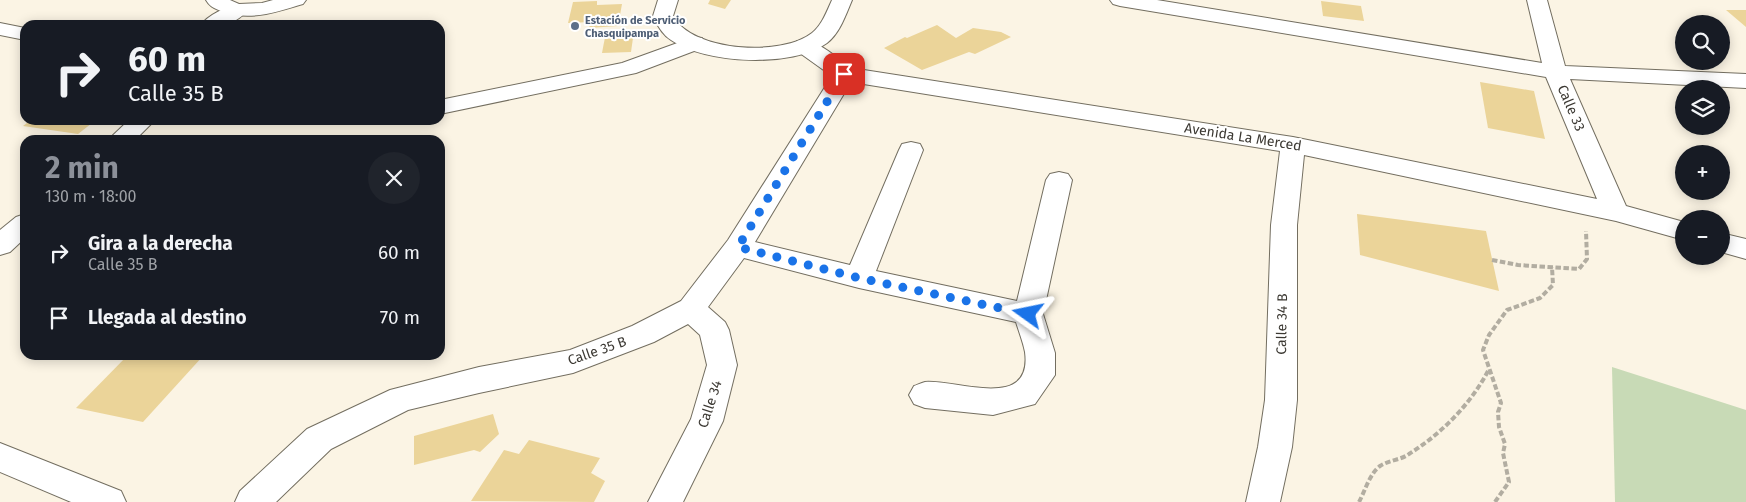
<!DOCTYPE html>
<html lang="es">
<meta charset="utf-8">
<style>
:root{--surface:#171b24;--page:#20242c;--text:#f1f3f6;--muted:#9ea1a6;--accent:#8c9099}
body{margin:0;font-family:"Fira Sans",sans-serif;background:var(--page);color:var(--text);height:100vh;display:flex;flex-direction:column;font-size:19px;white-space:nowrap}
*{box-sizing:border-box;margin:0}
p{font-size:16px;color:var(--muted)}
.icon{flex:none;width:28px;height:28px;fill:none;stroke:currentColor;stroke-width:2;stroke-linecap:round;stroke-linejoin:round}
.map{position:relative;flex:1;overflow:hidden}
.sheet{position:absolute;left:20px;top:135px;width:425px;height:225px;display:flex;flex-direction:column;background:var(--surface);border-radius:15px;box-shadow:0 2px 12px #0003}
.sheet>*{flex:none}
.banner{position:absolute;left:20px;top:20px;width:425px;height:105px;border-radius:15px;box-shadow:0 2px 12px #0003;background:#171b24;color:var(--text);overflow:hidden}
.fabs{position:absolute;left:1675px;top:15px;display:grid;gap:10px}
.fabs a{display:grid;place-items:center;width:55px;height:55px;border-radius:50%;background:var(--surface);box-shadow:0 2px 12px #0003;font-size:25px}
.pin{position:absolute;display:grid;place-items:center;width:42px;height:42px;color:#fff;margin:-21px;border-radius:10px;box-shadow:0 2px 8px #0006}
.me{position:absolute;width:55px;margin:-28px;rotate:282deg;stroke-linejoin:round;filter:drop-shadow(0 0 4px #0008)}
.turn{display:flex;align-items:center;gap:18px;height:105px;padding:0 25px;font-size:22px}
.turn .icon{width:65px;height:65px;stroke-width:2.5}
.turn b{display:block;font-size:35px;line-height:42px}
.round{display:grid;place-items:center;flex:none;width:52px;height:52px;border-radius:26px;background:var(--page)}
.headline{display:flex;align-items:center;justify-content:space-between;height:85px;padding:0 25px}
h1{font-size:30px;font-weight:700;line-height:38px;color:var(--accent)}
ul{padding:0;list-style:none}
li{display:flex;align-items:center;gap:15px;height:65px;padding:0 25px}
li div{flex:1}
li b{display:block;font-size:19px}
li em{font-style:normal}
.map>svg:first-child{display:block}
</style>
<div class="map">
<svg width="1746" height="502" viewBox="0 0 1746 502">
<rect width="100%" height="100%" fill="#fbf4e4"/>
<!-- green -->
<polygon fill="#c8dab6" points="1612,367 1746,410 1746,502 1615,502"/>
<!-- building -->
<g fill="#ebd499">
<polygon points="710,0 731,0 725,9 708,4"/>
<polygon points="597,1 597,5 622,4 618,26 589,28 591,22 568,23 573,2"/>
<polygon points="1321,1 1361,6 1364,21 1323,16"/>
<polygon points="1726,10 1746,10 1746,27"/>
<polygon points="937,25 956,38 973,28 1001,32 1011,37 975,54 969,52 922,70 884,48 905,37 907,38"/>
<polygon points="634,31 631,52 602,53 606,32"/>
<polygon points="1480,82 1534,91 1545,139 1488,128"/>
<polygon points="31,120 96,120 78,134 23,126"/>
<polygon points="1357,214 1486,231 1499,291 1360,255"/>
<polygon points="128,355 197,355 203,356 143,422 76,408"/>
<polygon points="493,414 499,434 480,452 474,450 414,465 414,436"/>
<polygon points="529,440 600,458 591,473 605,481 594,502 471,501 504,450 519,454"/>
</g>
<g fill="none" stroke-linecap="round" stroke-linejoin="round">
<!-- minor casing -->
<g stroke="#736e60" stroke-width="2">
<g id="minor">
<path d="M1110 0H1157L1542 63 1527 0H1547L1565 66 1746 74V88L1570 79 1626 206 1684 222V240L1616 221 1304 155 1297 225V400L1292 447 1280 502H1246L1258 447 1265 400 1271 225 1280 151 851 82 755 242 850 265 899 150 902 144 911 142 920 144 923 150 876 271 1017 301 1046 180 1050 174 1059 172 1068 174 1072 180 1043 314 1055 353V375L1035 404 993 415 925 408 914 404 909 395 914 386C917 385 921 383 925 382 955 379 1033 412 1025 352 1023 342 1019 332 1016 322L859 288 744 258 708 307 725 322 729 330 737 365 723 421 683 502H648L691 419 707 365 700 335 688 324 654 342 573 373 479 393 408 410 331 449 276 502H235L240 491 307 429 390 390 479 367 570 350 632 326 681 301 728 240 832 76 797 51 794 46 797 41C816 37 836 58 851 68L1293 137 1597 199 1546 77 1120 6 1113 4Z"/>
<path d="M237 4 244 6 247 10C236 26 219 25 201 25 208 15 226 7 237 4Z"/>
<polygon points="0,23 25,28 25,40 0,35"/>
<polygon points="694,37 702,38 705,43 702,48 636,73 440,114 440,100 622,63"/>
<polygon points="129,120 155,120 135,140 108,140"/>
<polygon points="25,214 25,238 10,252 0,255 0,230 16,217"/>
<polygon points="1721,233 1746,239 1746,259 1721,252"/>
<polygon points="0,443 121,491 126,502 71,502 0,472"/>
</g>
</g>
<!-- major casing -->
<g stroke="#736e60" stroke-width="2">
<g id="major">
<path d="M206 0H230L239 4 262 3 273 0H306L303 4C276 12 249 22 221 11 214 8 210 7 206 0Z"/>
<path d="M658 0H678L673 16C692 52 782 57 812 33 822 25 827 11 832 0H852C846 14 840 33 827 43 793 68 705 64 671 40 663 35 657 25 653 16Z"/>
</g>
</g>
<!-- path -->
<g stroke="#b2ada1" stroke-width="4" stroke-dasharray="5.5 2.5" stroke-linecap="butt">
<polyline points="1492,260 1518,265 1579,269 1587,259 1586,231"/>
<path d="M1359 502C1365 491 1370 473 1380 466 1389 460 1401 460 1409 454 1441 434 1470 405 1488 371"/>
<polyline points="1495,502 1509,482 1503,453 1505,444 1499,427 1498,412 1501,403 1483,350 1489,335 1507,310 1540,298 1553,285 1552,267"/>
</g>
<!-- minor -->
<use href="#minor" fill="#fff" fill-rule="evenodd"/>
<!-- major -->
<use href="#major" fill="#fff" fill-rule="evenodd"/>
</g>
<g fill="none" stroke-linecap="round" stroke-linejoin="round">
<!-- route -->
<polyline stroke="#1a73e8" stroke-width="9" stroke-dasharray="0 16.2" points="844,74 738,247 859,278 1028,314"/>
</g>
<!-- markers -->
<circle fill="#5c6f8a" stroke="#fff" stroke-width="2" cx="575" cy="26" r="5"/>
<g text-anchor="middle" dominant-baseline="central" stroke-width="4" stroke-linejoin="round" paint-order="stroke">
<!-- far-service labels -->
<g font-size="11" font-weight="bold" fill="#4e5e75" stroke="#fff" text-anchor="start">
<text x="585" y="20">Estación de Servicio<tspan x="585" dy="13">Chasquipampa</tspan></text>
</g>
<!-- street labels -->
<g font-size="14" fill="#3c3933" stroke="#fff">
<text transform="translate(1571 108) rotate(67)">Calle 33</text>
<text transform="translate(1243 137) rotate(9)">Avenida La Merced</text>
<text transform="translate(1282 324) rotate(-89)">Calle 34 B</text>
<text transform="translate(597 351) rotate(-19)">Calle 35 B</text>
<text transform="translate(710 404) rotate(-72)">Calle 34</text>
</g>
</g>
</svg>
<div class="fabs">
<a><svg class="icon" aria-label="search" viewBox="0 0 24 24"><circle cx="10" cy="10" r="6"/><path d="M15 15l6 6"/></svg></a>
<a><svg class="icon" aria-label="layers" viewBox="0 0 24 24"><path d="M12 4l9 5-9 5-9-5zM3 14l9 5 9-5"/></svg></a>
<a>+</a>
<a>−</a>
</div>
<div class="pin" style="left:844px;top:74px;background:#d93025"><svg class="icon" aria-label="arrive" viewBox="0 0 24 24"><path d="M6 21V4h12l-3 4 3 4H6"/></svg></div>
<svg class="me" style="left:1028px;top:314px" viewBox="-20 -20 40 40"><path d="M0-17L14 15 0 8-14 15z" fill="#1a73e8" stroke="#fff" stroke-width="4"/></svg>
<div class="banner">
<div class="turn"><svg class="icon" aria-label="right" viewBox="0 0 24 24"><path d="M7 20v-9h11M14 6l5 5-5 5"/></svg><div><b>60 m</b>Calle 35 B</div></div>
</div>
<section class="sheet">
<div class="headline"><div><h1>2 min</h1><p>130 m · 18:00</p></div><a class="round"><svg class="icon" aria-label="close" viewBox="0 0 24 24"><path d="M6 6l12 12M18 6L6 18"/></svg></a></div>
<ul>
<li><svg class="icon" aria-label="right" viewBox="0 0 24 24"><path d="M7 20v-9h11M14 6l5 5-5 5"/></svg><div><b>Gira a la derecha</b><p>Calle 35 B</p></div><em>60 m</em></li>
<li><svg class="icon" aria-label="arrive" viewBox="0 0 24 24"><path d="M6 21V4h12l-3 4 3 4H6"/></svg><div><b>Llegada al destino</b></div><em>70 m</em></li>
</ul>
</section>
</div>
